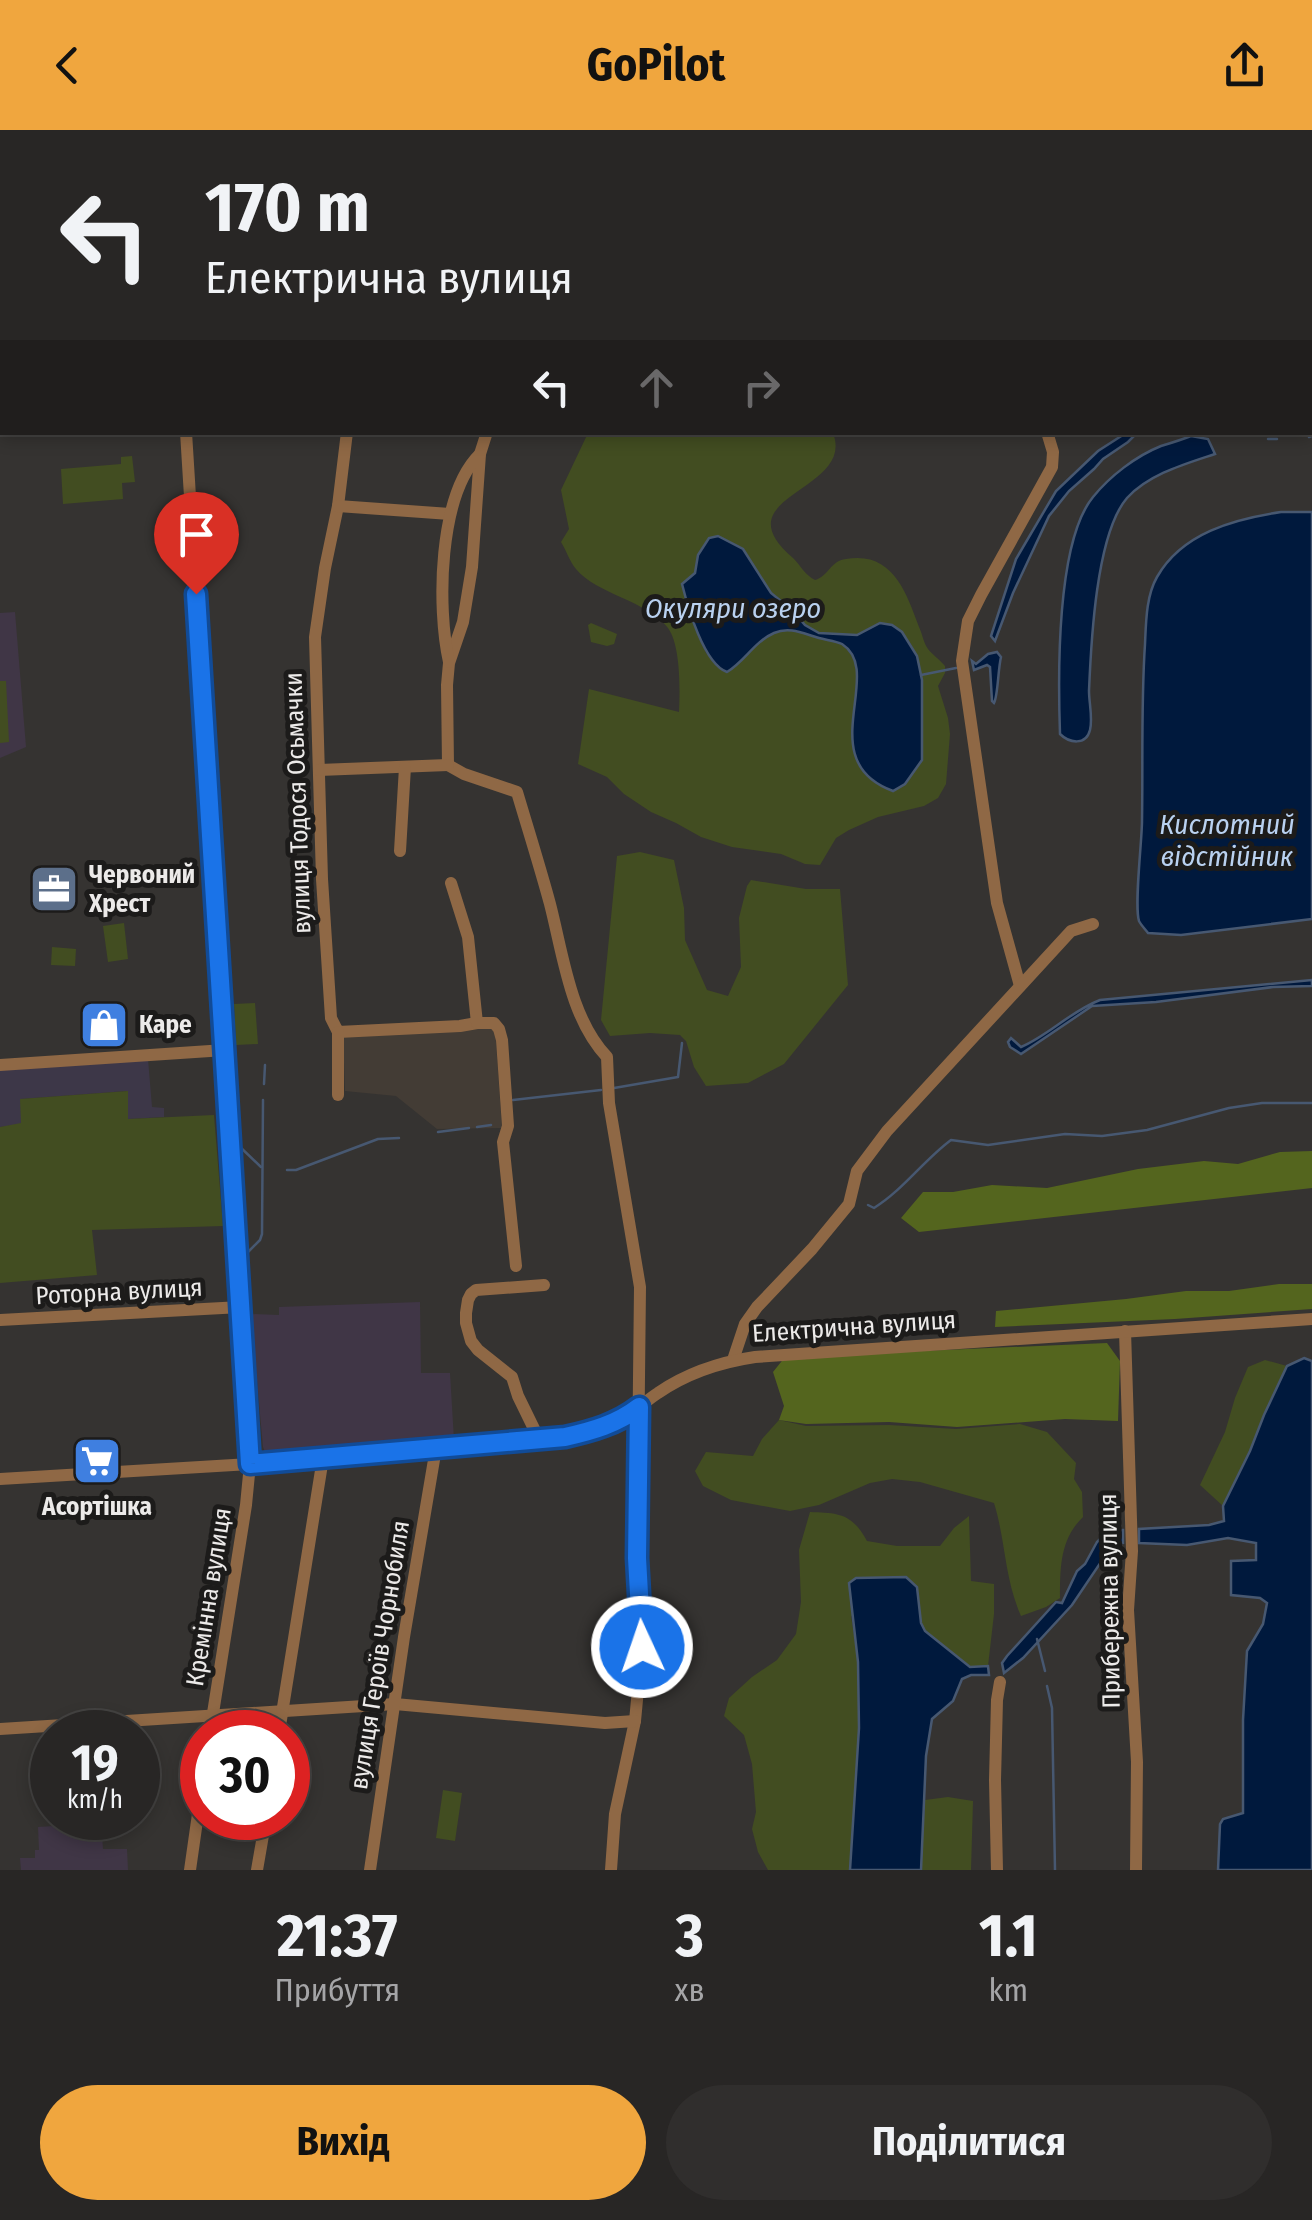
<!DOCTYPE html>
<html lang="uk">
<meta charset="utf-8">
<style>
:root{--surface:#282625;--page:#302e2d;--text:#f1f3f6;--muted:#a5a5a7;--line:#444342;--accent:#f0a63e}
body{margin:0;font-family:"Fira Sans Condensed",sans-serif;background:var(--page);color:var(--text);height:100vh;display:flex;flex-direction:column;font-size:38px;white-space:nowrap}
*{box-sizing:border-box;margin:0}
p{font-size:32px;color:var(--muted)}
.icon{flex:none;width:55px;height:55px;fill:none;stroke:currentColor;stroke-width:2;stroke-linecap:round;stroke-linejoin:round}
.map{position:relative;height:1740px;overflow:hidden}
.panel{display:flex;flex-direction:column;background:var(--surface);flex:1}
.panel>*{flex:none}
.banner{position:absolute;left:0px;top:0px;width:1312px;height:305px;box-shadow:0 5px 15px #0003,0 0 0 2px var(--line);background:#282625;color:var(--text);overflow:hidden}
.speed{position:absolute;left:30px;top:1580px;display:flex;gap:20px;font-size:50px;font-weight:700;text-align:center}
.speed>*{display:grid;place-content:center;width:130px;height:130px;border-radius:50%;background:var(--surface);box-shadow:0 5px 15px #0003,0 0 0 2px var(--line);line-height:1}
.speed small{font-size:25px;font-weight:400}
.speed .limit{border:15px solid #d22;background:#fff;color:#111}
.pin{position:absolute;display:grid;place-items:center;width:85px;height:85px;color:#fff;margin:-102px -42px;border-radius:50% 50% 50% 0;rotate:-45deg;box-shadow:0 0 10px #0007}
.pin .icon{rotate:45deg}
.me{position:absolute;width:110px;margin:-55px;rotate:357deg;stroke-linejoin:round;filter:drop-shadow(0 0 8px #0008)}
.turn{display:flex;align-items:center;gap:35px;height:210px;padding:0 40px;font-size:45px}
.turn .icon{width:130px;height:130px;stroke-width:2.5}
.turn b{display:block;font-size:70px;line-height:85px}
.lanes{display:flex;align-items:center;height:95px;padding:0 40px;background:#0003;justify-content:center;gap:50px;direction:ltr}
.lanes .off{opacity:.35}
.eta{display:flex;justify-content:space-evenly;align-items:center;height:170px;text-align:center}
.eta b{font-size:60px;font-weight:700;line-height:70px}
.button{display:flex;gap:20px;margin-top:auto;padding:20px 40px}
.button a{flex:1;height:115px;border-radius:60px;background:var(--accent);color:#111;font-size:40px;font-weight:700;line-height:115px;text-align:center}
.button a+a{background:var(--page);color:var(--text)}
header{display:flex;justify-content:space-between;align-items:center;height:130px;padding:0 40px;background:var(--accent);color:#111;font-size:45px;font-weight:700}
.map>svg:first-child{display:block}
</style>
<header><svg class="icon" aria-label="back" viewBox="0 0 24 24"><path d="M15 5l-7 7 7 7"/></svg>GoPilot<svg class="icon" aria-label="share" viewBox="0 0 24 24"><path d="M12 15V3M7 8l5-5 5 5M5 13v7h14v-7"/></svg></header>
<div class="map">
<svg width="1312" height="1740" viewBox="0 0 1312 1740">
<rect width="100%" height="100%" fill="#353331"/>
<!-- commercial -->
<polygon fill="#3d3748" points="148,929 152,977 164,978 164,987 128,989 127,961 21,969 22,994 0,997 0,939"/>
<!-- built -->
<polygon fill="#433c35" points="495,898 502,998 437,999 396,966 345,961 343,905"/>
<!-- education -->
<g fill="#403646">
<polygon points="15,482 26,617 0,628 0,483"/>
<polygon points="420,1172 421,1243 450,1243 454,1310 380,1318 267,1326 263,1317 251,1184 279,1185 279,1177"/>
<polygon points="101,1693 103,1719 127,1719 128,1740 21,1740 20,1728 35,1728 35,1720 39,1720 38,1697"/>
</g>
<!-- green -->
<g fill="#424d21" fill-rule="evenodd">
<path d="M588 303H833C856 362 719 365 793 428 801 436 805 445 815 450 829 446 830 431 846 429 892 421 906 461 919 497 922 503 924 514 928 519 932 524 940 530 945 536V543L938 556 948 588 950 604 946 654 938 668 924 676 878 687 849 700 836 708 820 735 805 734 781 724 732 717 701 707 676 693 651 682 624 664 607 647 578 634 589 559 679 582C680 561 681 516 668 498 648 471 596 464 576 439 570 432 566 420 561 412L569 399 561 360ZM709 408 743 419 771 463 792 480 805 495 819 503 857 505 880 493C887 496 897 498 902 503 931 530 919 585 922 620L852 615 857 548 856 531 843 514 798 501 780 500 760 510 734 538 706 523 682 455 695 443 698 425Z"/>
<polygon points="132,326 135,352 122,353 123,369 63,374 61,339 121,334 121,327"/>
<polygon points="591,493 617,504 614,514 607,516 591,512 588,495"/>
<polygon points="0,551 6,551 9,612 0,613"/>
<polygon points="640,722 674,730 684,778 685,810 707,860 728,866 741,837 739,788 747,756 751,750 806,759 840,759 848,855 784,934 748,953 706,956 694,937 686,911 680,905 650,903 610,906 601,890 617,726"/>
<polygon points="124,793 128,829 108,832 103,796"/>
<polygon points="52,817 76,819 75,836 51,835"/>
<polygon points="255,873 258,914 236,915 234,874"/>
<polygon points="128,961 128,989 214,985 223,1096 92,1100 97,1145 0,1153 0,997 21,993 20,969"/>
<polygon points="1265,1230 1287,1236 1264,1285 1250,1321 1223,1376 1200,1355 1225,1302 1235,1268 1248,1237"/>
<path d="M779 1290 806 1296 889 1295 956 1299 1020 1294 1047 1302 1076 1333 1074 1349 1082 1362 1083 1387C1060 1409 1060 1438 1060 1468L1046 1477 1021 1486C1004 1447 1006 1412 994 1373L920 1352 892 1349 870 1353 819 1375 790 1381 731 1370 703 1356 695 1341 706 1322 753 1326 762 1309Z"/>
<path d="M810 1382C838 1383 852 1383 867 1411L897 1416H940L954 1398 969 1386 971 1451 994 1454V1484L988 1536 970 1537 925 1501 921 1493 919 1480 851 1486 858 1532 859 1598 850 1740H768L758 1722 752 1699 756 1682 752 1634 744 1605 724 1586 729 1568 752 1547 777 1530 796 1504 801 1472 799 1420Z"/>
<polygon points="443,1660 462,1663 455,1711 436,1708"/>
<polygon points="948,1667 973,1671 971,1740 921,1740 925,1670"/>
</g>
<!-- forest -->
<g fill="#54651e">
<polygon points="1312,1021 1312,1058 919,1102 901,1088 923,1062 953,1062 992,1055 1047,1058 1138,1039 1204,1031 1238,1034 1280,1022"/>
<polygon points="1279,1154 1312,1154 1312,1179 1175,1189 995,1197 996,1181 1126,1169 1186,1161 1229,1161"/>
<polygon points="1107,1213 1120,1231 1118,1291 1065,1289 957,1297 889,1292 806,1294 779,1290 784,1276 773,1242 785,1227"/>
</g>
<!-- water -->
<g fill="#00193d" stroke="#475871" stroke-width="2.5">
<polygon points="1283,0 1312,0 1312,218 1310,219 1310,2 1280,2"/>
<polygon points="1126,303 1137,303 1128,312 1103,329 1094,339 1069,361 1049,386 1013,463 995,511 991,506 1016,429 1056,361 1098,321"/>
<path d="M1191 306 1208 309 1215 324C1185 334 1149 344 1127 368 1096 404 1091 513 1089 561 1089 573 1093 588 1090 600 1086 616 1069 613 1060 604 1058 547 1056 412 1093 367 1110 346 1136 326 1161 316 1171 313 1181 310 1191 306Z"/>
<path d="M1281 382H1312V789L1181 805 1148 803C1145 799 1141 795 1139 791 1134 776 1142 711 1142 691 1143 632 1141 573 1145 514 1146 493 1146 466 1157 447 1182 403 1234 389 1281 382Z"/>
<path d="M718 406 743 419 771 463 792 480 805 495 819 503 857 505 880 493 892 495 902 502 917 526 922 550V630L905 654 893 661C811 631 886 542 842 514 836 511 826 510 819 508 804 504 790 496 774 503 754 512 745 531 727 542 704 534 688 478 682 454L695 443 698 425 709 408Z"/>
<path d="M997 522 1001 527C998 539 998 566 994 573L992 571 990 537 987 535 974 540 972 531 976 534 988 524Z"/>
<path d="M1312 850V856L1273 857 1156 872 1092 876 1021 924 1010 917 1008 912 1011 908 1021 917C1049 905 1071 881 1100 870Z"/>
<polygon points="1304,1228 1312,1231 1312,1740 1218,1740 1220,1694 1223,1689 1243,1683 1243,1590 1247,1521 1263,1494 1267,1473 1260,1468 1231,1465 1231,1431 1256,1430 1256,1413 1228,1408 1187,1415 1139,1413 1139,1399 1209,1395 1224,1391 1223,1376 1250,1321 1264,1285 1287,1236"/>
<polygon points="1115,1400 1123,1400 1123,1413 1115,1414 1111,1417 1072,1475 1023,1528 1004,1543 1002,1533 1007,1526 1056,1472 1062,1473 1077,1441 1085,1434 1097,1412 1103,1406"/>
<polygon points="906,1447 917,1457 921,1493 925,1501 970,1537 988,1536 989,1545 971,1545 962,1549 953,1571 932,1589 926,1626 921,1740 850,1740 859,1598 858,1532 849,1453 856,1448"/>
</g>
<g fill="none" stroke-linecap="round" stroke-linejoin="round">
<!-- stream -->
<g stroke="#475871" stroke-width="2.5">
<polyline points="1309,307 1312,306"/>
<polyline points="1268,309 1277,309"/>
<polyline points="921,545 956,538"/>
<polyline points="264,954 265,935"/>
<polyline points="614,958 678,947 682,913"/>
<polyline points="513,970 601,960"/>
<polyline points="477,997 491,995"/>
<polyline points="438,1002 469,998"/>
<polyline points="238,1015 261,1037"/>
<polyline points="287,1040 296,1040 378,1009 399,1008"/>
<path d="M868 1075 874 1078C903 1060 924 1030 951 1010L988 1015 1065 1004 1102 1006 1147 1000 1229 978 1262 973H1312"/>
<polyline points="248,1122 260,1110 262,1104 263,970"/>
<polyline points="1037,1509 1045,1541"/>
<polyline points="1047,1556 1052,1578 1055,1740"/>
</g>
<!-- minor -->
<g stroke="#8f6845" stroke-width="12">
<polyline points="168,0 168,2"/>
<polyline points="594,0 595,2"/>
<polyline points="905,0 906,2"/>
<polyline points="405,2 407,0"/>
<polyline points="0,276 2,276"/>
<polyline points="186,302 250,1334 246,1375 210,1602"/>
<polyline points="347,302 338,376 325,438 315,507 322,749 331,888 338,902 460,896 477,893"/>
<path d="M487 302 480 324 472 437 463 492 449 533 447 555 448 635 464 644 517 662C528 699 540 737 550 774 563 824 570 888 607 927L609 973 640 1157 637 1429 642 1517 635 1591 615 1684 611 1740"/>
<polyline points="338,376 450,384"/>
<path d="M449 532C437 478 438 365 480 324"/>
<polyline points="319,640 448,635"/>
<polyline points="400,721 405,637"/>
<polyline points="451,753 468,807 477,893 494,893 499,899 502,910 508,996 503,1012 516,1136"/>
<polyline points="1020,856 997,773 962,531 968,491 981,465 1052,337 1053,322 1047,302"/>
<polyline points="0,935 225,920"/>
<polyline points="338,965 338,902"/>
<polyline points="0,1190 241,1177"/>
<polyline points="1125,1201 1132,1421 1128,1480 1137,1632 1136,1740"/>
<polyline points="733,1230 745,1194 757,1177 812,1119 849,1074 857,1041 887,1001 1071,801 1093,794"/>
<polyline points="539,1309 518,1266 512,1247 478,1220 471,1211 466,1193 466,1183 468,1170 471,1164 476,1160 544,1155"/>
<path d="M0 1349 250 1334 565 1307C586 1302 607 1297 626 1287 637 1280 647 1270 658 1263 687 1243 721 1232 755 1227L1312 1189"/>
<polyline points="0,1599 395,1574 605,1593 635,1591"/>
<polyline points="279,1602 323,1328"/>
<polyline points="190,1740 202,1656"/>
<polyline points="257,1740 266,1688"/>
<polyline points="370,1740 404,1507 436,1318"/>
<polyline points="997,1740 995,1650 997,1570 1000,1552"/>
</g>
</g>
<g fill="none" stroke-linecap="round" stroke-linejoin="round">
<!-- route casing -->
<g stroke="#114b97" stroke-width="25">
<path id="route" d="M196 464 250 1334 565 1307C592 1301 617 1294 639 1277L637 1428 642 1517"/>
</g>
<!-- route -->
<use href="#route" stroke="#1a73e8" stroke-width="18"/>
</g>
<!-- icons -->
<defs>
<g id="office-square" transform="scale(2.5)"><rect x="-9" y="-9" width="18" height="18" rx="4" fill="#5c6f8a" stroke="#1c1b1a"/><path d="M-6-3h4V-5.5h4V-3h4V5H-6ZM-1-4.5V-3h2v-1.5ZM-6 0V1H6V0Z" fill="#fff"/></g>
<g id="shop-square" transform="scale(2.5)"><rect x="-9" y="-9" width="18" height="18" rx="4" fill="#3f7fe0" stroke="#1c1b1a"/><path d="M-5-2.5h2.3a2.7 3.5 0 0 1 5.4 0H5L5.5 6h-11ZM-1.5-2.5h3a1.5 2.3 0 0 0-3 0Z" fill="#fff"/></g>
<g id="supermarket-square" transform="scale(2.5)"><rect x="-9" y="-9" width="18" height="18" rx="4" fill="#3f7fe0" stroke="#1c1b1a"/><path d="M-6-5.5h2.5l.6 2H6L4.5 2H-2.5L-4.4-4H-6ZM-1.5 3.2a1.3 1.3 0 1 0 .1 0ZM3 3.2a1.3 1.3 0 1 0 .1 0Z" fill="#fff"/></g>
</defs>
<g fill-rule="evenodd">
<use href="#office-square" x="54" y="759"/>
<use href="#shop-square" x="104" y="895"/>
<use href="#supermarket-square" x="97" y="1331"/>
</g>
<g text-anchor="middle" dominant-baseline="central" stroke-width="10" stroke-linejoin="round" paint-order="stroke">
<!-- street labels -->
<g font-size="25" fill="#eceae9" stroke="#1c1b1a">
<text transform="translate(298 673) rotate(-92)">вулиця Тодося Осьмачки</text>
<text transform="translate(119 1162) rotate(-3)">Роторна вулиця</text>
<text transform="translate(854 1197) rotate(-4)">Електрична вулиця</text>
<text transform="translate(209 1467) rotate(-81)">Кремінна вулиця</text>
<text transform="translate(1110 1471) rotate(-91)">Прибережна вулиця</text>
<text transform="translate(380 1525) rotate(-81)">вулиця Героїв Чорнобиля</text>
</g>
<!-- poi labels -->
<g font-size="25" font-weight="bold" fill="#eceae9" stroke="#1c1b1a" text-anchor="start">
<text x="89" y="745">Червоний<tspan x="89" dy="29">Хрест</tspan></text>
<text x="139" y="895">Каре</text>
<text x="97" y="1377" text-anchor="middle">Асортішка</text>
</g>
<!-- water labels -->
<g font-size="28" font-style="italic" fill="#b9d1f0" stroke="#1c1b1a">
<text x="733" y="478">Окуляри озеро</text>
<text x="1227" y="694">Кислотний<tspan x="1227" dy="32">відстійник</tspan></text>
</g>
</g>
</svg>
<div class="speed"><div>19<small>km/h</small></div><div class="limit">30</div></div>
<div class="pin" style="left:196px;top:464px;background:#d93025"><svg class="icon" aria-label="arrive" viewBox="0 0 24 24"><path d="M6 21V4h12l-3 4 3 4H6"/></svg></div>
<svg class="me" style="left:642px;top:1517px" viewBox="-20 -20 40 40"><circle r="17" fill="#1a73e8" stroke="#fff" stroke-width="3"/><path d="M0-11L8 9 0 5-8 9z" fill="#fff"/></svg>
<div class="banner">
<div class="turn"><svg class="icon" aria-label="left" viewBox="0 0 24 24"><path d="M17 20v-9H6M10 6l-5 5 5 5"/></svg><div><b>170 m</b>Електрична вулиця</div></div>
<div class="lanes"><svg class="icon" aria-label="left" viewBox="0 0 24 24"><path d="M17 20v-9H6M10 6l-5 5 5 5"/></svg><svg class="icon off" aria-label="ahead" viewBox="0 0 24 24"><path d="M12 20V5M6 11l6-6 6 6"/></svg><svg class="icon off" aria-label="right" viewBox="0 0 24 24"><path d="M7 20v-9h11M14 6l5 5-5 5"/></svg></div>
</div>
</div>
<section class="panel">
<div class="eta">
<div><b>21:37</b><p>Прибуття</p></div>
<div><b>3</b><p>хв</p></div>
<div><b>1.1</b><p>km</p></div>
</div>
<div class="button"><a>Вихід</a><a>Поділитися</a></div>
</section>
